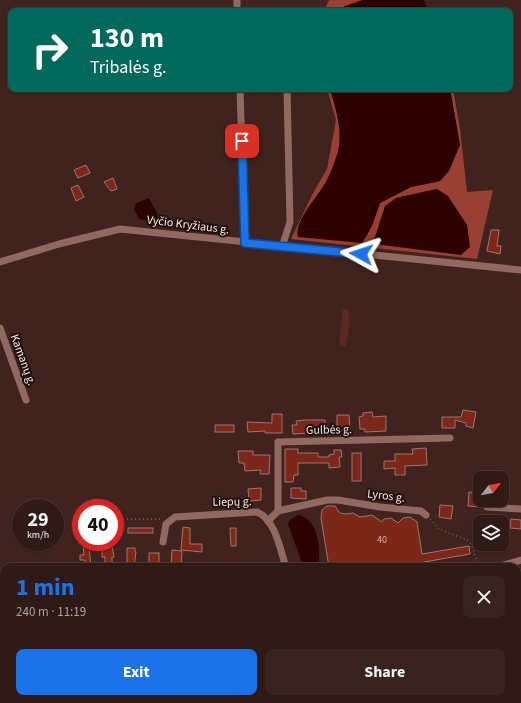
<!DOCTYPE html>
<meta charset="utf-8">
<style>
:root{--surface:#301a16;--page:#38231f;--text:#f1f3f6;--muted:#a8a1a1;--line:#4b3835;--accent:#1a73e8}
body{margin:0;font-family:"Source Sans 3",sans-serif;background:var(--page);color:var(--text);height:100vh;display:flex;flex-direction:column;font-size:15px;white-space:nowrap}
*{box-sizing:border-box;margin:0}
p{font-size:13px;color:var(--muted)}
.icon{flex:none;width:22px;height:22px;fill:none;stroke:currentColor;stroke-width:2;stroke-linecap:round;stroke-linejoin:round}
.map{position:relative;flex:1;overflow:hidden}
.panel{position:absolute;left:0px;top:563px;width:521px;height:140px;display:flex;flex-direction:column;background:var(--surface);border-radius:12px 12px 0 0;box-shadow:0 1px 3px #0004,0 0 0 1px var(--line)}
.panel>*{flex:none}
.banner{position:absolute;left:8px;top:8px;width:505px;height:84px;border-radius:8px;box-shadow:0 1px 3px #0004,0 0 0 1px var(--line);background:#00695c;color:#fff;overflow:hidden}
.needle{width:26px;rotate:59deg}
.buttons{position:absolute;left:473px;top:471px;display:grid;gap:8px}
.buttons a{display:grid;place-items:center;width:36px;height:36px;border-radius:8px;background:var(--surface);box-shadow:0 1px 3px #0004,0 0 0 1px var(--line);font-size:20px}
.speed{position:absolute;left:12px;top:499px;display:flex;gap:8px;font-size:20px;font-weight:700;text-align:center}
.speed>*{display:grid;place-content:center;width:52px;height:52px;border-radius:50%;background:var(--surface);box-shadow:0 1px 3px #0004,0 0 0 1px var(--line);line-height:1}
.speed small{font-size:10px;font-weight:400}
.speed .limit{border:6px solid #d22;background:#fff;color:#111}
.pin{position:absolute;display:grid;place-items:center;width:34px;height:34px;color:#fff;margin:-17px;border-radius:8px;box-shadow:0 2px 6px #0006}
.me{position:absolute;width:44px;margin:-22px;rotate:275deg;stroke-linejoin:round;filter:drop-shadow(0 0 3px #0008)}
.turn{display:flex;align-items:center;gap:14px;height:84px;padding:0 16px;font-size:18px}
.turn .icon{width:52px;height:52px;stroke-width:2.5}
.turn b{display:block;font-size:28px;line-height:34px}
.round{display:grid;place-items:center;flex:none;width:42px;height:42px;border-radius:8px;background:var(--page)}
.headline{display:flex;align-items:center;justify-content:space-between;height:68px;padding:0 16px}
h1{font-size:24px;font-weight:700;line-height:30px;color:var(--accent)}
.cta{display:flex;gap:8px;margin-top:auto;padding:8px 16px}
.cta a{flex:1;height:46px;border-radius:8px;background:var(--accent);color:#fff;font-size:16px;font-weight:700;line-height:46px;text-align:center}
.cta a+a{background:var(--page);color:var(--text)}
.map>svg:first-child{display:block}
</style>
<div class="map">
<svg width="521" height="703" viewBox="0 0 521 703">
<rect width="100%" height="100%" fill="#40231e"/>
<!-- green -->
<path fill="#5b2a22" d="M344 309H347C352 319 348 335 346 345L344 347 339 344 342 322V312Z"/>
<!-- forest -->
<g fill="#984031" fill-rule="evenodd">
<polygon points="329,0 363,0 345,6 338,11 324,11"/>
<path d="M327 89H330C336 109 343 131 338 152 335 161 332 170 328 178 321 194 294 220 298 237L366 238 380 203 411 187 440 181 460 145 450 89H453L460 129 467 192 493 190 477 259 291 239 312 195 327 169 336 120ZM437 189 467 225 396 198Z"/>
</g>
<!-- water -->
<g fill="#2c0100">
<polygon points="363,0 424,0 428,11 338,11 345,6"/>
<path d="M330 89H450L460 145 449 171 440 181 411 187 380 203 372 226 362 243 298 237C294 219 321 194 328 178 332 170 335 161 338 152 343 131 336 109 330 89Z"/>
<polygon points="437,189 448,196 467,225 470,247 461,255 382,245 374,240 385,206 396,198"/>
<polygon points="149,198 158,215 156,220 152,222 139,219 134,209 136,203"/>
<path d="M298 515C317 518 320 544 319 561L309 565 302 563 288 524 290 520Z"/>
</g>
<!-- building -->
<g fill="#7d2719" stroke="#9b7770">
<polygon points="86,165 90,173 78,178 74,170"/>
<polygon points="113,178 117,189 111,191 104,182"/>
<polygon points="78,185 84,197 76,201 71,188"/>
<polygon points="491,230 499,230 497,246 501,246 500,254 487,251"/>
<polygon points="463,410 476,412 473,428 466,426 466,423 455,420 455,428 442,428 442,417 461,417"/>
<polygon points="372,412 373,417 386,416 386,431 365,432 365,429 360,429 359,417 363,416 363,413"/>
<polygon points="272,414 282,414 282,433 265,433 265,431 248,432 247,422 272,423"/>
<polygon points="337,415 349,415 350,430 337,431"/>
<polygon points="305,420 325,420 325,432 293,434 292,425 297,425 296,421"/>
<rect x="215" y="425" width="19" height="7"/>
<polygon points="426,448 427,465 405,466 405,475 395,475 395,468 384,469 384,461 395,461 395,454 413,454 412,449"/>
<polygon points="285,449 298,449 298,453 318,453 318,457 329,457 329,455 334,454 334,450 341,450 342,457 339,457 340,467 329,468 329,463 298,463 298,475 294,475 293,482 285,482"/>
<polygon points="238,451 253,451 253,455 270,455 269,474 260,474 261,470 245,471 244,463 239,463"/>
<rect x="352" y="453" width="9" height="28"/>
<polygon points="261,488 261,500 249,501 248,489"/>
<polygon points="291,488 301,488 301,491 306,491 306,499 291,498"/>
<polygon points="469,492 480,493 480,507 468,506"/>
<polygon points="440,505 453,506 451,519 439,517"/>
<polygon points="327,506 335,506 340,513 346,514 353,513 360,517 372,515 382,522 384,519 391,518 398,523 403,518 410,517 417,522 422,554 469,546 470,554 424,562 424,567 329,567 321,518 322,510"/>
<polygon points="511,519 521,520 521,529 510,528"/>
<polygon points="183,527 190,528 190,544 202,544 202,552 181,550"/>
<rect x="128" y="528" width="25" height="5"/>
<polygon points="230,528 236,528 236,546 231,546"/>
<polygon points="83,546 89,546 91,567 85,567 85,560 80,560 80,555 84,555"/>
<polygon points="102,546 112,546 114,557 112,557 112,567 105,567 105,557 102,557"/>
<polygon points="127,548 135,548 135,552 136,552 134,567 127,567"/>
<polygon points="172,550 182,551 181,567 171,567"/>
<rect x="149" y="553" width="10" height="14"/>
</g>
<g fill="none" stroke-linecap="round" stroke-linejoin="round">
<!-- path -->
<g stroke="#9a827d" stroke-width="1" stroke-dasharray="1 3" stroke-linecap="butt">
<polyline points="115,519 162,519"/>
<polyline points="430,519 439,529 467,540 471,544 479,567"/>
<polyline points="74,521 81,521"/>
</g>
<!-- minor -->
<g stroke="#926960" stroke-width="7">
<polyline points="237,0 237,11"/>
<polyline points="240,89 245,243"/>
<polyline points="282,247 290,222 287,89"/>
<polyline points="0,262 59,244 120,229 521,270"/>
<polyline points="0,328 26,400"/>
<polyline points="487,507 521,509"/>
<polyline points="278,511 278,442 450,438"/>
<polyline points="268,521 278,511 327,500 338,500 380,507 421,511 426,515"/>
<path d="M163 542 166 524 175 517 257 512C276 520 280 550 286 567"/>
<polyline points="497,567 521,560"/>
<polyline points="89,699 89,703"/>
<polyline points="332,699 333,703"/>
<polyline points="220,703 223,699"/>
</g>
</g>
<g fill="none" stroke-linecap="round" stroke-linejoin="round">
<!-- route casing -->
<g stroke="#114b97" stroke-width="10">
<polyline id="route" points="242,141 245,243 361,254"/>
</g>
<!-- route -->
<use href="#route" stroke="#1a73e8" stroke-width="7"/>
</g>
<g text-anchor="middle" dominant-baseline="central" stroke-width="4" stroke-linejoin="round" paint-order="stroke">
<!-- number labels -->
<g font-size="10" fill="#dcb8b1">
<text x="382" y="540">40</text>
</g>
<!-- street labels -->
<g font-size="12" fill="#fce8e4" stroke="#1e110e">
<text transform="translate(188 225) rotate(7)">Vyčio Kryžiaus g.</text>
<text transform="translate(23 360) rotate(70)">Kamanų g.</text>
<text transform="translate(329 430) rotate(-1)">Gulbės g.</text>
<text transform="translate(386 496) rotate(7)">Lyros g.</text>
<text transform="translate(232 502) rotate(-1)">Liepų g.</text>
</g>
</g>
</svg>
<div class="buttons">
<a><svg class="needle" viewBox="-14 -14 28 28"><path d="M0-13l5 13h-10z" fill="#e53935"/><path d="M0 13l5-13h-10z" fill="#a8a1a1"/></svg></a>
<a><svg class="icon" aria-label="layers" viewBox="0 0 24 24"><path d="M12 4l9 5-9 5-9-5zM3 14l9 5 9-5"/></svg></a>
</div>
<div class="speed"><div>29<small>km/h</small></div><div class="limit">40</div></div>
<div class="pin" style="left:242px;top:141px;background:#d93025"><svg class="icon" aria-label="arrive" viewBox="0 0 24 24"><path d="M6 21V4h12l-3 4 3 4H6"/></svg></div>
<svg class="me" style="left:361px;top:254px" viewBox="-20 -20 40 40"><path d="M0-17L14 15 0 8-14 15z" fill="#1a73e8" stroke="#fff" stroke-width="4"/></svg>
<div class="banner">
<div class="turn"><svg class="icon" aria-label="right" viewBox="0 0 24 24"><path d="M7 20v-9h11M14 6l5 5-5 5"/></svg><div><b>130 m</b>Tribalės g.</div></div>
</div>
<section class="panel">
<div class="headline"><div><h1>1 min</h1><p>240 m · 11:19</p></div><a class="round"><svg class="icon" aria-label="close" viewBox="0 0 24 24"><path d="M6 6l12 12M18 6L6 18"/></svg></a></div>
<div class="cta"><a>Exit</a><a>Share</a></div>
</section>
</div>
